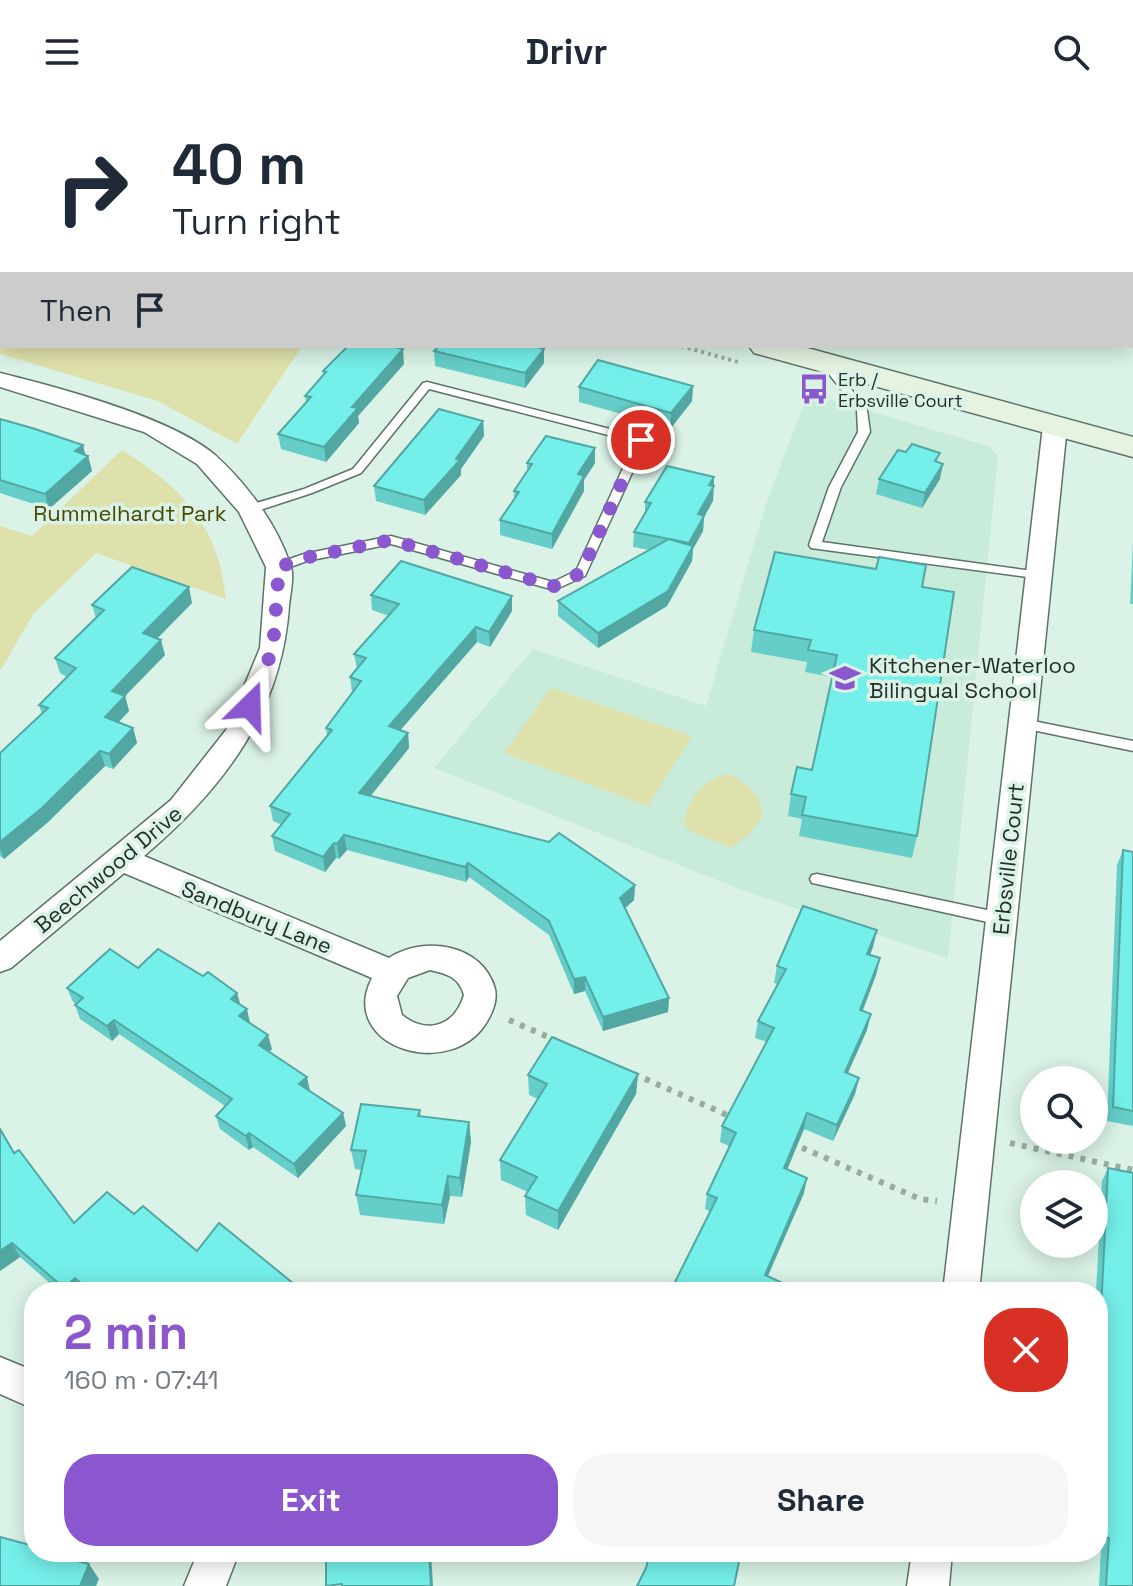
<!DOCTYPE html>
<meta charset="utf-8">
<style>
:root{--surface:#fff;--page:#f6f6f7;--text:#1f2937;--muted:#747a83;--accent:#8b57cf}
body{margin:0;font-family:"Space Grotesk",sans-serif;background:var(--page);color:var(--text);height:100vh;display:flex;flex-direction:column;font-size:30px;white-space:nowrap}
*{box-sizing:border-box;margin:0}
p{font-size:26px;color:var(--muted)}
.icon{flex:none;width:44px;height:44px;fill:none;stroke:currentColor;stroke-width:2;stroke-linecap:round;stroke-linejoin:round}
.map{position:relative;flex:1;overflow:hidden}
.sheet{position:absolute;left:24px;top:1178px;width:1084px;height:280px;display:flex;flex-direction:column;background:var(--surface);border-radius:32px;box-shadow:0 4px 20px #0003}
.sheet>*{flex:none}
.guide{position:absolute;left:0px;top:0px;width:1134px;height:244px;box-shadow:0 4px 20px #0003;background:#fff;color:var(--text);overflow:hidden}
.tools{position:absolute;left:1020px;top:962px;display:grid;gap:16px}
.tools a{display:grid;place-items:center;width:88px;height:88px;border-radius:50%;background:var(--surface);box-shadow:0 4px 20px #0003;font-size:40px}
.pin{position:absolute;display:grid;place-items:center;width:68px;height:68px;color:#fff;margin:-34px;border:4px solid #fff;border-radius:50%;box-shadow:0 2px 8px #0007}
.me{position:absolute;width:88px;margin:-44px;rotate:22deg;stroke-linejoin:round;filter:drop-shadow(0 0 6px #0008)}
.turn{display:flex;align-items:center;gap:28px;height:168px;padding:0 40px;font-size:36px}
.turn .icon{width:104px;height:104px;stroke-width:2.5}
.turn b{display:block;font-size:56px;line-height:68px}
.then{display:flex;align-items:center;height:76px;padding:0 40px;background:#0003;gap:16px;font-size:30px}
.round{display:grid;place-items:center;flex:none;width:84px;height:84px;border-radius:32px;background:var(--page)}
.head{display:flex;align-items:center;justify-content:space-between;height:136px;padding:0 40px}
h1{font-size:48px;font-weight:800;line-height:60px;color:var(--accent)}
.primary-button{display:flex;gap:16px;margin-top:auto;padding:16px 40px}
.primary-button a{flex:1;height:92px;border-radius:32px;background:var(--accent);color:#fff;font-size:32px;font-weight:800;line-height:92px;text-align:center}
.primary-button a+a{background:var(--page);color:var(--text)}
header{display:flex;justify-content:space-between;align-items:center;height:104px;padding:0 40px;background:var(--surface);font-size:36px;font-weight:800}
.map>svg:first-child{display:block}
</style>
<header><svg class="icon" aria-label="menu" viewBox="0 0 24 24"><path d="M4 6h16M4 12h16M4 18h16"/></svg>Drivr<svg class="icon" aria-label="search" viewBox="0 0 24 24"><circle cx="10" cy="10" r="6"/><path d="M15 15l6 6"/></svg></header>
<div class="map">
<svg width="1133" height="1482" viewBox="0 0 1133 1482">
<rect width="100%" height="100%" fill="#daf3e6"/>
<!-- built -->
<polygon fill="#c9ebda" points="808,289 988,342 998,352 948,854 750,789 434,664 533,545 706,602 766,400"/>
<!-- green -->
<g fill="#dfe1ac">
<polygon points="2,121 2,242 302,242 237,340 158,297 0,250"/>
<path d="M122 346C183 384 218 421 226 495L96 449 34 509 0 567V422L32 432Z"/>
<polygon points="551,584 692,632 648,702 504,649"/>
<path d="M728 670C774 693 771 719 730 744L690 727 684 721C684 698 707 673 728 670Z"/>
</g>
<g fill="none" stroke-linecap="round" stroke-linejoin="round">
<!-- service casing -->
<g stroke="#5d7368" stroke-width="3">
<g id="service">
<polygon points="827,258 831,259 867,306 870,328 841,383 822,438 1039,468 1045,472 1043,475 811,444 809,441 829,383 858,328 857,306 822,261"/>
<polygon points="427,278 645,334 647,336 585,472 554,486 391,440 307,457 279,467 275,466 273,463 275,460 304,450 391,432 553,478 576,467 635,338 429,285 361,369 312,389 254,408 246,408 246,402 304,385 353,365 423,279"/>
<polygon points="1023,615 1133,637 1133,647 1018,623 1016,620"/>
<polygon points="817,770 1001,809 1006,811 1008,815 1006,819 1001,821 817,780 812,779 810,775 812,771"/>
</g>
</g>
<!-- minor casing -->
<g stroke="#5d7368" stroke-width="3">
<g id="minor">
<polygon points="454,0 479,0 480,2 455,2"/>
<path d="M0 269C57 283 172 314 215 351 247 380 276 419 290 460 295 472 290 490 289 502 282 608 223 685 144 752L389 854C424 831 483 840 495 885 497 894 494 905 489 914 455 980 336 944 372 874L124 769 11 864 0 868V837L171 696 226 626 260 544 266 463 239 408 197 360 144 328 0 283ZM430 866C447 870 459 873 464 891 455 922 427 931 402 911L397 892 408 874Z"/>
<polygon points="1055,315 1067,322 979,1188 943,1188 1043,322"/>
<polygon points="0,1253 34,1267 34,1305 0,1290"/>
<polygon points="198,1448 239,1448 226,1482 184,1482"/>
<polygon points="912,1448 952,1448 949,1482 907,1482"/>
</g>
</g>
<!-- secondary casing -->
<g stroke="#5d7368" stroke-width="3">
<g id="secondary">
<polygon points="0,19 2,20 2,36 0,35"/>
<polygon points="749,242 800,242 1133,333 1133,353 754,249"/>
</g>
</g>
<!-- path-far1 -->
<polyline stroke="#99aca2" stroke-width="4" stroke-dasharray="3 4" stroke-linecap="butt" points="681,242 738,258"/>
<!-- path -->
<g stroke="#99aca2" stroke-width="6" stroke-dasharray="5 7" stroke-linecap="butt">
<polyline points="509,916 555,936"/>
<polyline points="634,970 734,1014"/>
<polyline points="791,1039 920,1095 937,1097"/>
<polyline points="1010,1039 1133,1066"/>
</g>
<!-- service -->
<use href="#service" fill="#fff" fill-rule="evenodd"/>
<!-- minor -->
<use href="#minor" fill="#fff" fill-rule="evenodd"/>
<!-- secondary -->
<use href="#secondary" fill="#e6f3e1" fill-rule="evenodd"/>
</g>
<!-- wall -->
<g fill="#65cec8">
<rect x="217" y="0" width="68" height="2"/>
<polygon points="544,245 544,259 525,284 435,262 434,247"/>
<polygon points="404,260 358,312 359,319 326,358 281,345 278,330 306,299 305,292 323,271 323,267"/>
<polygon points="693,282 692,297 671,324 579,298 579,283"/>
<polygon points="0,315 83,341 85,351 88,352 92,367 49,405 0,389"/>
<polygon points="483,317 484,332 461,365 461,371 425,411 376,397 374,382"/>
<polygon points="595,344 595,359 584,376 584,387 552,445 500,431 500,416 514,395 514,387 527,367 527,359"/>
<polygon points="938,358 940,375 922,404 876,390 879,375"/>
<polygon points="714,373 713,397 704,413 703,427 693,445 692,457 667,502 598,544 558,512 558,497 649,446 633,443 634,428 645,410 645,398"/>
<polygon points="1133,438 1133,500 1130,500"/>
<polygon points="922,483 917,732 912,754 799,732 802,715 788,712 791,690 812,666 832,573 805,568 807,558 751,548 754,526"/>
<polygon points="371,491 512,492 512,507 490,543 477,538 400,626 408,629 409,644 370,692 635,781 634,796 625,804 669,894 668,908 603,927 585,887 574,890 549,831 469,773 466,778 347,746 339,755 336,754 325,768 275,747 272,732 282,721 273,717 270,702 327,632 326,624 352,588 350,573 357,565 354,550 389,512 372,506"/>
<polygon points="192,499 157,534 165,551 125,592 129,607 119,618 133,624 137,639 113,665 105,662 47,719 4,755 0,752 0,649 42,610 39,601 67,573 60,569 55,554 96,514 92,501"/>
<polygon points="1123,746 1133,748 1133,1022 1107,1017 1117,761"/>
<polygon points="873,843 870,851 880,854 876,871 862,907 867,926 848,969 859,974 855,990 833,1037 804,1025 787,1066 804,1089 768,1172 670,1188 711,1108 705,1105 707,1090 729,1042 720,1038 722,1022 767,938 755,934 758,917 778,880 774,879 777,862"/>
<polygon points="138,864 203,872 237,889 240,901 250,919 272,945 269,948 309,987 343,1009 346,1022 298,1074 253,1043 249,1046 220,1025 216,1012 225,1002 119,930 112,937 80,915 75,901 76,900 73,898 67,884"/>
<polygon points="638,970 636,990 558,1126 526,1111 525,1092 528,1088 501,1076 500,1056 538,995 529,991 528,971"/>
<polygon points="420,1006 421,1013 469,1018 471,1038 462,1093 450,1092 444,1120 360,1111 356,1091 362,1066 355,1065 351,1046"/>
<polygon points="14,1049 74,1119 134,1110 197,1147 300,1188 60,1188 20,1153 0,1167"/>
<polygon points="1108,1064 1133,1482 1099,1482 1101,1445 1098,1444 1098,1188 1096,1188 1102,1077"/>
</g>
<!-- shaded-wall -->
<g fill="#52a7a3">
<polygon points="403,245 404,260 358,312 359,319 326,358 324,343 352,303"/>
<polygon points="544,245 544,259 525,284 525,269"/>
<polygon points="693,282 692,297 671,324 671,309"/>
<polygon points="483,317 484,332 461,365 461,371 425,411 424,396 456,355"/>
<polygon points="83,341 86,354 88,352 92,367 49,405 45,390 75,347"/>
<polygon points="595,344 595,359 584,376 584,387 552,445 552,430 578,370"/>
<polygon points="943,360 940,375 922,404 925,389"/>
<polygon points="714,373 713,397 704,413 703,427 693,445 692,457 667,502 598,544 598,529 689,439 709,381"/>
<polygon points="189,483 192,499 147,545 143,529"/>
<polygon points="512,492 512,507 490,543 489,528"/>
<polygon points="476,523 477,538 391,637 389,622"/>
<polygon points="161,536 165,551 125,592 129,607 109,628 105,613 112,587"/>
<polygon points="133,624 137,639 113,665 109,650"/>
<polygon points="408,629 409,644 361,704 359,689"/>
<polygon points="100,647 105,662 47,719 4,755 0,745 0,738"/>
<polygon points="344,731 347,746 339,755 337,740"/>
<polygon points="334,739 336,754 325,768 323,753"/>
<polygon points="468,759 469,773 466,778 465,763"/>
<polygon points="635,781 634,796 620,809 620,794"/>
<polygon points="877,826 873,843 864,866 867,850"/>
<polygon points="880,854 876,871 857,922 860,906"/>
<polygon points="585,873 585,887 574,890 574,875"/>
<polygon points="237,889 241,903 231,895"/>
<polygon points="669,894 668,908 603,927 603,913"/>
<polygon points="247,905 250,919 239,912"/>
<polygon points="871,910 867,926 841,984 845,968"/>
<polygon points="114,916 119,930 112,937 107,922"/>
<polygon points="268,931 272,945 263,955 259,941"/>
<polygon points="638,970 636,990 558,1126 558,1107"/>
<polygon points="307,973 310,987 299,980"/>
<polygon points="859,974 855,990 833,1037 837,1021"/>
<polygon points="343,1009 346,1022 298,1074 294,1060"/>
<polygon points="807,1009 804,1025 781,1080 784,1064"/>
<polygon points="469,1018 471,1038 462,1093 460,1074"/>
<polygon points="249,1029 253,1043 249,1046 246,1032"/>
<polygon points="448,1072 450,1092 444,1120 442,1101"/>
<polygon points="807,1074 804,1089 762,1185 765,1171"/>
<polygon points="12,1139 20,1153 0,1167 0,1147"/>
<polygon points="75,1174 81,1188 66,1188 64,1184"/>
<polygon points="136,1179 140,1188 127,1188"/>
<polygon points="69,1448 73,1448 80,1459 66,1454"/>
<polygon points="429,1448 431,1448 433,1482 431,1482"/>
<polygon points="89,1460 99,1475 96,1482 80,1482"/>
</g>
<!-- building -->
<g fill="#75efe9" stroke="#52a7a3" stroke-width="2">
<polygon points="657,0 859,0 858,2 655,2"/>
<polygon points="971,0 1118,0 1116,2 970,2"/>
<polygon points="1120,0 1133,0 1133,201 1132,2 1120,2"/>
<polygon points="348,242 391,242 403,245 352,303 358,304 324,343 278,330 311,293 305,292 326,268 323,267"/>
<polygon points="439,242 534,242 544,245 525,269 434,247"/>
<polygon points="598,256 693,282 671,309 579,283"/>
<polygon points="439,305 483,317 456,355 460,356 424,396 374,382"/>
<polygon points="0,315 32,324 83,341 75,347 88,352 45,390 0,376"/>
<polygon points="546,332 595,344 578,370 584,372 552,430 500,416 519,388 514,387 532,360 527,359"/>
<polygon points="912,340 940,349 935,357 943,360 925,389 879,375 898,346 906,348"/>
<polygon points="667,362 714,373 709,381 714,382 698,410 704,412 689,439 634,428 651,399 645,398"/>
<polygon points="669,435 693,442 668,487 598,529 558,497"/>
<polygon points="775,448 876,465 879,453 926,461 922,483 954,488 917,732 802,711 806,693 791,690 797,663 812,666 837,551 808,546 811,536 754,526"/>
<polygon points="401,457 512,492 489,528 476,523 389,622 408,629 359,689 549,738 559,729 635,781 620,794 669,894 603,913 585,873 574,875 549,817 468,759 465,763 344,731 337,740 334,739 323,753 272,732 290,710 270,702 332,626 326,624 361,577 350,573 366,554 354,550 399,500 371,491"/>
<polygon points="132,463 189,483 143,529 161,536 112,587 125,592 105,613 133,624 109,650 100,647 42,704 0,738 0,649 48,604 39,601 76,564 55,554 104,506 92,501"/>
<polygon points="1123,746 1133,748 1133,1007 1113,1003"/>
<polygon points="803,802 877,826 867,850 880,854 860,906 871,910 845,968 859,974 837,1021 807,1009 784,1064 807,1074 765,1171 802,1188 670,1188 717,1094 707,1090 736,1029 722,1022 774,924 758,917 786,865 777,862"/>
<polygon points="110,845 138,864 158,845 203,872 208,868 237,889 231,895 247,905 239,912 268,931 259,941 307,973 299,980 343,1009 294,1060 249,1029 246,1032 216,1012 232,995 114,916 107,922 75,901 83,894 67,884"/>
<polygon points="552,933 638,970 558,1107 525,1092 537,1073 500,1056 547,980 528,971"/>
<polygon points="361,1000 420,1006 418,1012 469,1018 460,1074 448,1072 442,1101 356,1091 366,1047 351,1046"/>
<polygon points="0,1025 14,1049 19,1046 74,1119 107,1088 134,1110 143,1102 197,1147 219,1119 299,1184 295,1188 147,1188 136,1179 127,1188 91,1188 75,1174 64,1184 12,1139 0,1147"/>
<polygon points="1108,1064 1133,1069 1133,1482 1106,1482 1109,1434 1098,1431 1098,1269"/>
<polygon points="0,1433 34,1442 34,1448 69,1448 66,1454 89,1460 80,1482 0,1482"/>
<polygon points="326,1448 429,1448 431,1482 342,1482 342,1480 326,1482"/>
<polygon points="650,1448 741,1448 734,1482 637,1482 646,1464"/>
</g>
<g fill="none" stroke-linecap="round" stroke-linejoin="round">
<!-- route -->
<polyline stroke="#8b57cf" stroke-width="14" stroke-dasharray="0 25.2" points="250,602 273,544 279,463 304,454 391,436 554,482 581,469 641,336"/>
</g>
<!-- icons -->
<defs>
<g id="bus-bare" transform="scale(2.4)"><path d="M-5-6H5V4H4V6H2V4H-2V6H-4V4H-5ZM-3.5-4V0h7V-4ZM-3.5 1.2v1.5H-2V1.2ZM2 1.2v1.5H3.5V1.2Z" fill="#8b57cf" stroke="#daf3e6" stroke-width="2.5" paint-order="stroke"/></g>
<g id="school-bare" transform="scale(2.4)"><path d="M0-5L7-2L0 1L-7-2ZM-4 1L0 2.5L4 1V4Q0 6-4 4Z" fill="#8b57cf" stroke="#daf3e6" stroke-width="2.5" paint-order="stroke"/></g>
</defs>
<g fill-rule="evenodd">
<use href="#bus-bare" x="814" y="285"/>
<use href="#school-bare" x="845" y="574"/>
</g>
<g text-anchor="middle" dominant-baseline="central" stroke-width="7" stroke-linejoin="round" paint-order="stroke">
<!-- far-poi labels -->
<g font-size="18" fill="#242e29" stroke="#daf3e6" text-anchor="start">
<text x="838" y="275">Erb /<tspan x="838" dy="21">Erbsville Court</tspan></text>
</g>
<!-- park labels -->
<g font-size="22" fill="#494802" stroke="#daf3e6">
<text x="130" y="409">Rummelhardt Park</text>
</g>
<!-- poi labels -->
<g font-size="22" fill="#242e29" stroke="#daf3e6" text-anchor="start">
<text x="869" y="561">Kitchener-Waterloo<tspan x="869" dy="25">Bilingual School</tspan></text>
</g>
<!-- street labels -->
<g font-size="22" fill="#242e29" stroke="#daf3e6">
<text transform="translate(1008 755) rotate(-84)">Erbsville Court</text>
<text transform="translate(108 765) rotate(-40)">Beechwood Drive</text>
<text transform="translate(257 813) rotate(22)">Sandbury Lane</text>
</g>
</g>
</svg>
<div class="tools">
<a><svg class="icon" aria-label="search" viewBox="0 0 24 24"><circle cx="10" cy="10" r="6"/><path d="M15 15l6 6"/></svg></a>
<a><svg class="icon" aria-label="layers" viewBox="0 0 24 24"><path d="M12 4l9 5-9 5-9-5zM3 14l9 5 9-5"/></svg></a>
</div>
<div class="pin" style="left:641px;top:336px;background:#d93025"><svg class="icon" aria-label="arrive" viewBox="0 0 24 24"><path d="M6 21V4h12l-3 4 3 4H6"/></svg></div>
<svg class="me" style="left:250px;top:602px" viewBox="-20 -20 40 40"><path d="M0-17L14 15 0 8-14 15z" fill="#8b57cf" stroke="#fff" stroke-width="4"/></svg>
<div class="guide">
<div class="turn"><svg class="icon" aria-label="right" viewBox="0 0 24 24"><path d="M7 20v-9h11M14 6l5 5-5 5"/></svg><div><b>40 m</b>Turn right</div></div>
<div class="then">Then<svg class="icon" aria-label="arrive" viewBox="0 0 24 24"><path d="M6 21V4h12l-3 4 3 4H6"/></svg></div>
</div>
<section class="sheet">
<div class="head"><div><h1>2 min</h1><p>160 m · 07:41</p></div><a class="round" style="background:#d93025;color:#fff"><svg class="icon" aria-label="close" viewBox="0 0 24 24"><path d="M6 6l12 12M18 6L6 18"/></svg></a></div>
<div class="primary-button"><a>Exit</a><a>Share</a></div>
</section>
</div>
